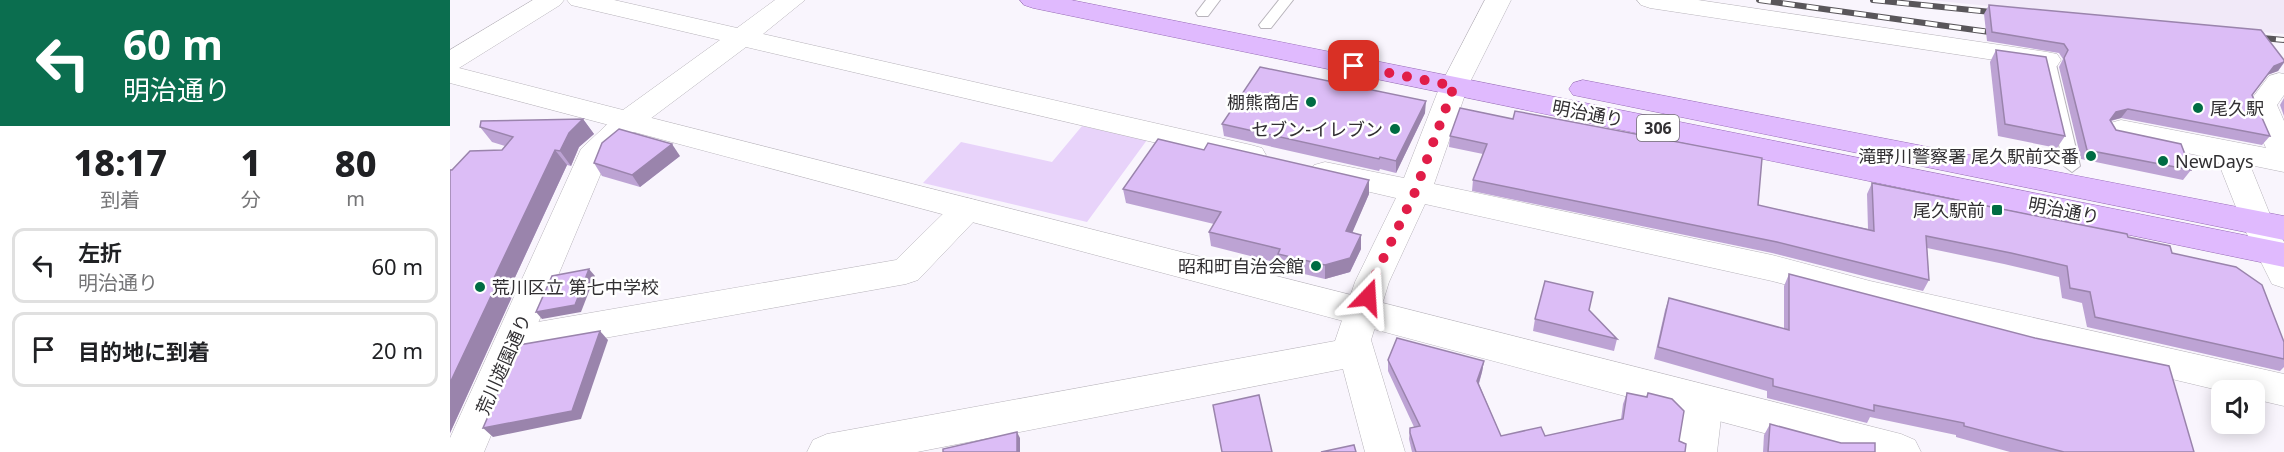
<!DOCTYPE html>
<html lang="ja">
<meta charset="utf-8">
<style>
:root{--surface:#fff;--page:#f6f6f6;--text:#202124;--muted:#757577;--line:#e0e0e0}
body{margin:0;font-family:"Noto Sans","Noto Sans JP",sans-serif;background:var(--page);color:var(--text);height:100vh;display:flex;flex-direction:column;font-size:22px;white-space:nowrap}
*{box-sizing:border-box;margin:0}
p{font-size:20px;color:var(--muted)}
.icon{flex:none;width:33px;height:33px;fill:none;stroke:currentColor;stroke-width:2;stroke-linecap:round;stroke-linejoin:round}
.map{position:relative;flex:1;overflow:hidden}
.side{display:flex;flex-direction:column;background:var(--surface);width:450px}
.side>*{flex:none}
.hud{background:#0b6e4f;color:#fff;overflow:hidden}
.buttons{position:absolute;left:1761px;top:380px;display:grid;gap:12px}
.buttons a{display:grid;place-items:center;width:54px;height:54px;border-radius:12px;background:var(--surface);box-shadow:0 3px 15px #0003;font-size:30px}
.pin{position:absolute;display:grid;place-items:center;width:51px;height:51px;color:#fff;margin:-26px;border-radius:12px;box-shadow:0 3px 9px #0006}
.me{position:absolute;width:66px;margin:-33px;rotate:20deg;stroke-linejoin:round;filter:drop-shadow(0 0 4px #0008)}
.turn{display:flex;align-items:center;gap:21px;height:126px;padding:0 24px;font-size:27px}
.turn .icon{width:78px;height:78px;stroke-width:2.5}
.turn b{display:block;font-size:42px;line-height:51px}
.eta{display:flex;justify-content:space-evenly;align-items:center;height:102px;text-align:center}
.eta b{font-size:36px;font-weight:800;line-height:42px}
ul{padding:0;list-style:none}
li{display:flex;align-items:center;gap:18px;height:75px;margin:0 12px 9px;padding:0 12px;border:3px solid var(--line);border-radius:12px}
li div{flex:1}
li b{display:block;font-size:22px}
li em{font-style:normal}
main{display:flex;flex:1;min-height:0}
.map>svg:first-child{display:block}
</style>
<main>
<section class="side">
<div class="hud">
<div class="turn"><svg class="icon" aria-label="left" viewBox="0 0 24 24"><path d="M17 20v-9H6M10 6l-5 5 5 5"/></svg><div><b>60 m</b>明治通り</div></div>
</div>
<div class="eta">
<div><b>18:17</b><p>到着</p></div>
<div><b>1</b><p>分</p></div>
<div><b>80</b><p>m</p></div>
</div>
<ul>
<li><svg class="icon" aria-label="left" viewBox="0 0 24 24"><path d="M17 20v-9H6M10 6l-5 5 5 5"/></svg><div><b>左折</b><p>明治通り</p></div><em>60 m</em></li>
<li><svg class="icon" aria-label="arrive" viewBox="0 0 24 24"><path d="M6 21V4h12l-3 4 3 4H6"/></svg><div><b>目的地に到着</b></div><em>20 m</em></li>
</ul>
</section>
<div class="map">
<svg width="1834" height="452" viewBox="0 0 1834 452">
<rect width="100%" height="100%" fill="#f9f5fd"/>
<!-- built -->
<polygon fill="#f1e9f8" points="1479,0 1834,0 1834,34 1668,19"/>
<!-- green -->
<polygon fill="#e8d3fa" points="632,126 697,140 637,222 473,183 511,142 602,162"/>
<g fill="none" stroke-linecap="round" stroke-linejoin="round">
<!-- lane casing -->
<g stroke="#b7b3ba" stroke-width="2">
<g id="lane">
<polygon points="756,0 770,0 758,16 748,16 746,13"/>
<polygon points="829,0 843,0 821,28 811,28 809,25"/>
<polygon points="1597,55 1605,60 1630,166 1622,172 1614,166 1589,60"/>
</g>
</g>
<!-- street casing -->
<g stroke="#b7b3ba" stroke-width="1">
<g id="street">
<polygon points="83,0 114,0 110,5 9,68 173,110 270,40 121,5 117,0 164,0 287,28 325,0 355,0 313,34 801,145 812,148 816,155 812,162 801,165 296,47 188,128 178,130 0,83 0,50"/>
<polygon points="1035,0 1061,0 1018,86 984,184 1322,255 1420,281 1834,374 1834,406 1804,399 1804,390 1772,391 1420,307 1322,281 975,204 939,282 921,340 955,452 915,452 893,369 467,452 357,452 363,440 377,434 885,341 905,282 946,198 864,179 859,172 864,165 875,162 954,178 990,86"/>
<polygon points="1187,0 1248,0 1597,52 1607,54 1611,60 1607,66 1597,68 1200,8 1191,5"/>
<polygon points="1829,73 1834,74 1834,95 1827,105 1834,121 1834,172 1800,165 1823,222 1819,230 1807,234 1795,230 1767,159 1671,140 1660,137 1656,130 1660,123 1671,120 1816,148 1797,105 1819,76"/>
<polygon points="517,198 528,201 533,209 528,217 468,280 456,284 65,354 52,350 47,340 52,330 65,326 446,260 506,201"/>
<polygon points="1254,385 1268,390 1273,401 1267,452 1227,452 1235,401 1240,390"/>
</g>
</g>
<!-- secondary casing -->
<g stroke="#b7b3ba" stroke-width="1">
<g id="secondary">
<polygon points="178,112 1451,434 1465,440 1471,452 1385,452 184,132 159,154 34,452 0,452 0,438 131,149 168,114"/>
<polygon points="1807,210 1819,214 1834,242 1834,288 1822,284 1791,222 1795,214"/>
</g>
</g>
<!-- primary casing -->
<g stroke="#966bb6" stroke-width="1">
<g id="primary">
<polygon points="570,0 621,0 1834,243 1834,267 583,8 574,5"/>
<polygon points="1133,80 1834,216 1834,240 1123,95 1119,89 1123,83"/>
</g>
</g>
<!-- lane -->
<use href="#lane" fill="#fff" fill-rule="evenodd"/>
<!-- street -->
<use href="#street" fill="#fff" fill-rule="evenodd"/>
<!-- secondary -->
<use href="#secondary" fill="#fff" fill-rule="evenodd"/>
<!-- primary -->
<use href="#primary" fill="#e0bafe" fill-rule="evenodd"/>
<!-- rail casing -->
<g stroke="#59565a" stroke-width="6">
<g id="rail">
<polyline points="1309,0 1554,34"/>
<polyline points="1423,0 1551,13"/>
<polyline points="1802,37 1834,40"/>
</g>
</g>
<!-- rail -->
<use href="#rail" stroke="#fff" stroke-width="4" stroke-dasharray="12" stroke-linecap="butt"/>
</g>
<!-- wall -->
<g fill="#bda3d4">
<polygon points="1539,5 1834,60 1834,63 1828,71 1817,75 1802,95 1820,136 1812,145 1671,118 1661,121 1666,130 1741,170 1733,180 1631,159 1609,67 1613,59 1609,53 1537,41 1534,14"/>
<polygon points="1546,50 1615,136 1607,148 1548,136 1540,62"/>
<polygon points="1834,98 1834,116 1830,105"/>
<polygon points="1010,108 1308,205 1418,229 1417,194 1422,183 1678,237 1722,253 1834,342 1834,367 1830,371 1637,327 1632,303 1612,298 1609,277 1554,264 1477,248 1479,280 1473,291 1322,253 1022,191 1023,180 1033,154 999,147 1000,136"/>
<polygon points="975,113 946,173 930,169 929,171 774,136 772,124"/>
<polygon points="133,119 144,134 129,147 121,166 117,165 61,286 65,290 0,433 0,170 52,150 55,146 42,142 30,127"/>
<polygon points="754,150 919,180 919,194 902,232 911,235 911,249 900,272 875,279 829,268 828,263 761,246 759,232 764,224 676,203 673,189"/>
<polygon points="230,156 190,187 152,176 144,163"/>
<polygon points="1339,274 1744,452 1560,452 1506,437 1506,435 1420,417 1417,423 1317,398 1317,391 1204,359 1215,310 1219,298 1334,329 1334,286"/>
<polygon points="1139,310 1167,339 1164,351 1083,331 1085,319"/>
<polygon points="938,360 1034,361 1032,372 1029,384 1051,436 1095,436 1171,419 1173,404 1177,393 1196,397 1198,393 1229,441 1235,452 962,452 959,439 960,428 964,427 938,371"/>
<polygon points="1320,424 1425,452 1313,452 1314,435"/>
</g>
<!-- shaded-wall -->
<g fill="#9a84ac">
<polygon points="1834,62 1828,71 1817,75 1824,66"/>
<polygon points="976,101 975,113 946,173 946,161"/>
<polygon points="1678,109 1671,118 1659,121 1666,112"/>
<polygon points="133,119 144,134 129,147 121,166 110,151 119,133"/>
<polygon points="222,144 230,156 190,187 182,175"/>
<polygon points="105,150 117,165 61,286 65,290 0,433 0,383 45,276"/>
<polygon points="919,180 919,194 897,245 896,231"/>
<polygon points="911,235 911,249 900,272 875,279 875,265"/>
<polygon points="139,269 145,276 131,312 92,319 86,312"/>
<polygon points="150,331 158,340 131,419 43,437 33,428"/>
<polygon points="1034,361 1032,372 1026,392 1027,381"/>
<polygon points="567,432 570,438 570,452 567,452"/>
</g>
<!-- building -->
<g fill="#dcbdf6" stroke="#9a84ac" stroke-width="1.5">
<polygon points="1539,5 1811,30 1834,60 1834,62 1824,66 1802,95 1820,136 1678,109 1666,112 1660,120 1666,130 1731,144 1741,170 1637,150 1614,58 1618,50 1614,44 1542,32"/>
<polygon points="1546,50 1596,57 1615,136 1555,124"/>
<polygon points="810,67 976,101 946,161 930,157 929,159 772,124"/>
<polygon points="1010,108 1063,119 1065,111 1312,158 1308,205 1424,231 1422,183 1677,234 1678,237 1720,246 1722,253 1786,267 1812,285 1834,342 1834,359 1645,317 1640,292 1620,288 1617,266 1561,253 1476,236 1479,280 1327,242 1023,180 1037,144 1000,136"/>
<polygon points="133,119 119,133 110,151 105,150 45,276 51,275 0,383 0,170 2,170 20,151 52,150 63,137 30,127 31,121"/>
<polygon points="169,129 222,144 182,175 144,163 152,143"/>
<polygon points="708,139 754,150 758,143 919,180 896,231 911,235 900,258 875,265 828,254 830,249 759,232 771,212 673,189"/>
<polygon points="139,269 125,305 86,312 102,276"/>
<polygon points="1339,274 1585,338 1719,366 1744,452 1614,452 1514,426 1514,423 1424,405 1424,411 1323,386 1323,379 1208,347 1219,298 1339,330"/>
<polygon points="1095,281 1143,292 1139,310 1167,339 1085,319"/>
<polygon points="150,331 122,411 33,428 69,345"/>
<polygon points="947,338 1034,361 1027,381 1051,436 1091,427 1095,436 1173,419 1177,393 1197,397 1198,393 1222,399 1234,411 1229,441 1236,444 1235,452 966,452 960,433 960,428 970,426 938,360"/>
<polygon points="809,395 822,452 772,452 763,405"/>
<polygon points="1320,424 1391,443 1425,443 1425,452 1318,452"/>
<polygon points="567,432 567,452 493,452 493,449"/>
<polygon points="904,445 906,452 871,452"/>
</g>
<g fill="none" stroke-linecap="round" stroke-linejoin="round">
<!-- route -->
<polyline stroke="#e11d48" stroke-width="10" stroke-dasharray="0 18" points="904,66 1004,86 965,192 922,282 918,297"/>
</g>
<!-- markers -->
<g fill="#006c43" stroke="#fff" stroke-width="2">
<circle cx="861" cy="102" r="6"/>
<circle cx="1748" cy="108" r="6"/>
<circle cx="945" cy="129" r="6"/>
<circle cx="1641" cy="156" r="6"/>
<circle cx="1713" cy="161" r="6"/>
<rect x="1541" y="204" width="12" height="12" rx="3"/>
<circle cx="866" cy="266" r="6"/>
<circle cx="30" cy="287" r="6"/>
</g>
<g text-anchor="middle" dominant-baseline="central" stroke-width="5" stroke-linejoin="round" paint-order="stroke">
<!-- shield labels -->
<rect fill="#fff" stroke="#6f6d70" stroke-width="1.5" x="1187" y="115" width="42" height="26" rx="4.5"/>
<g font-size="16" font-weight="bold" fill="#312f32">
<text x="1208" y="128">306</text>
</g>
<!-- poi labels -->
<g font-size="18" fill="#312f32" stroke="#fff" text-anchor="end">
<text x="849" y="102">棚熊商店</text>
<text x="1760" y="108" text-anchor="start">尾久駅</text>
<text x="933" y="129">セブン-イレブン</text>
<text x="1629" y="156">滝野川警察署 尾久駅前交番</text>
<text x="1725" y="161" text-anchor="start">NewDays</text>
<text x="1535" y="210">尾久駅前</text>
<text x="854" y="266">昭和町自治会館</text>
<text x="42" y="287" text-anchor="start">荒川区立 第七中学校</text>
</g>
<!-- street labels -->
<g font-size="18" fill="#312f32" stroke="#fff">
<text transform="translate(1138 113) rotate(11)">明治通り</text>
<text transform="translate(1614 210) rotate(11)">明治通り</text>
<text transform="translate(53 364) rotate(-66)">荒川遊園通り</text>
</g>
</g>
</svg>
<div class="buttons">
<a><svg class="icon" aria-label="sound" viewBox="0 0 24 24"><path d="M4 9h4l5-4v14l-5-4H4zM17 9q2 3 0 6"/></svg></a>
</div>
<div class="pin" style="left:904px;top:66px;background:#d93025"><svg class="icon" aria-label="arrive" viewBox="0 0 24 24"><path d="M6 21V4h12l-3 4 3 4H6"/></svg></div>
<svg class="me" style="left:918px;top:297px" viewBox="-20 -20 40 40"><path d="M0-17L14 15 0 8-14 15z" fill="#e11d48" stroke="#fff" stroke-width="4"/></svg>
</div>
</main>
